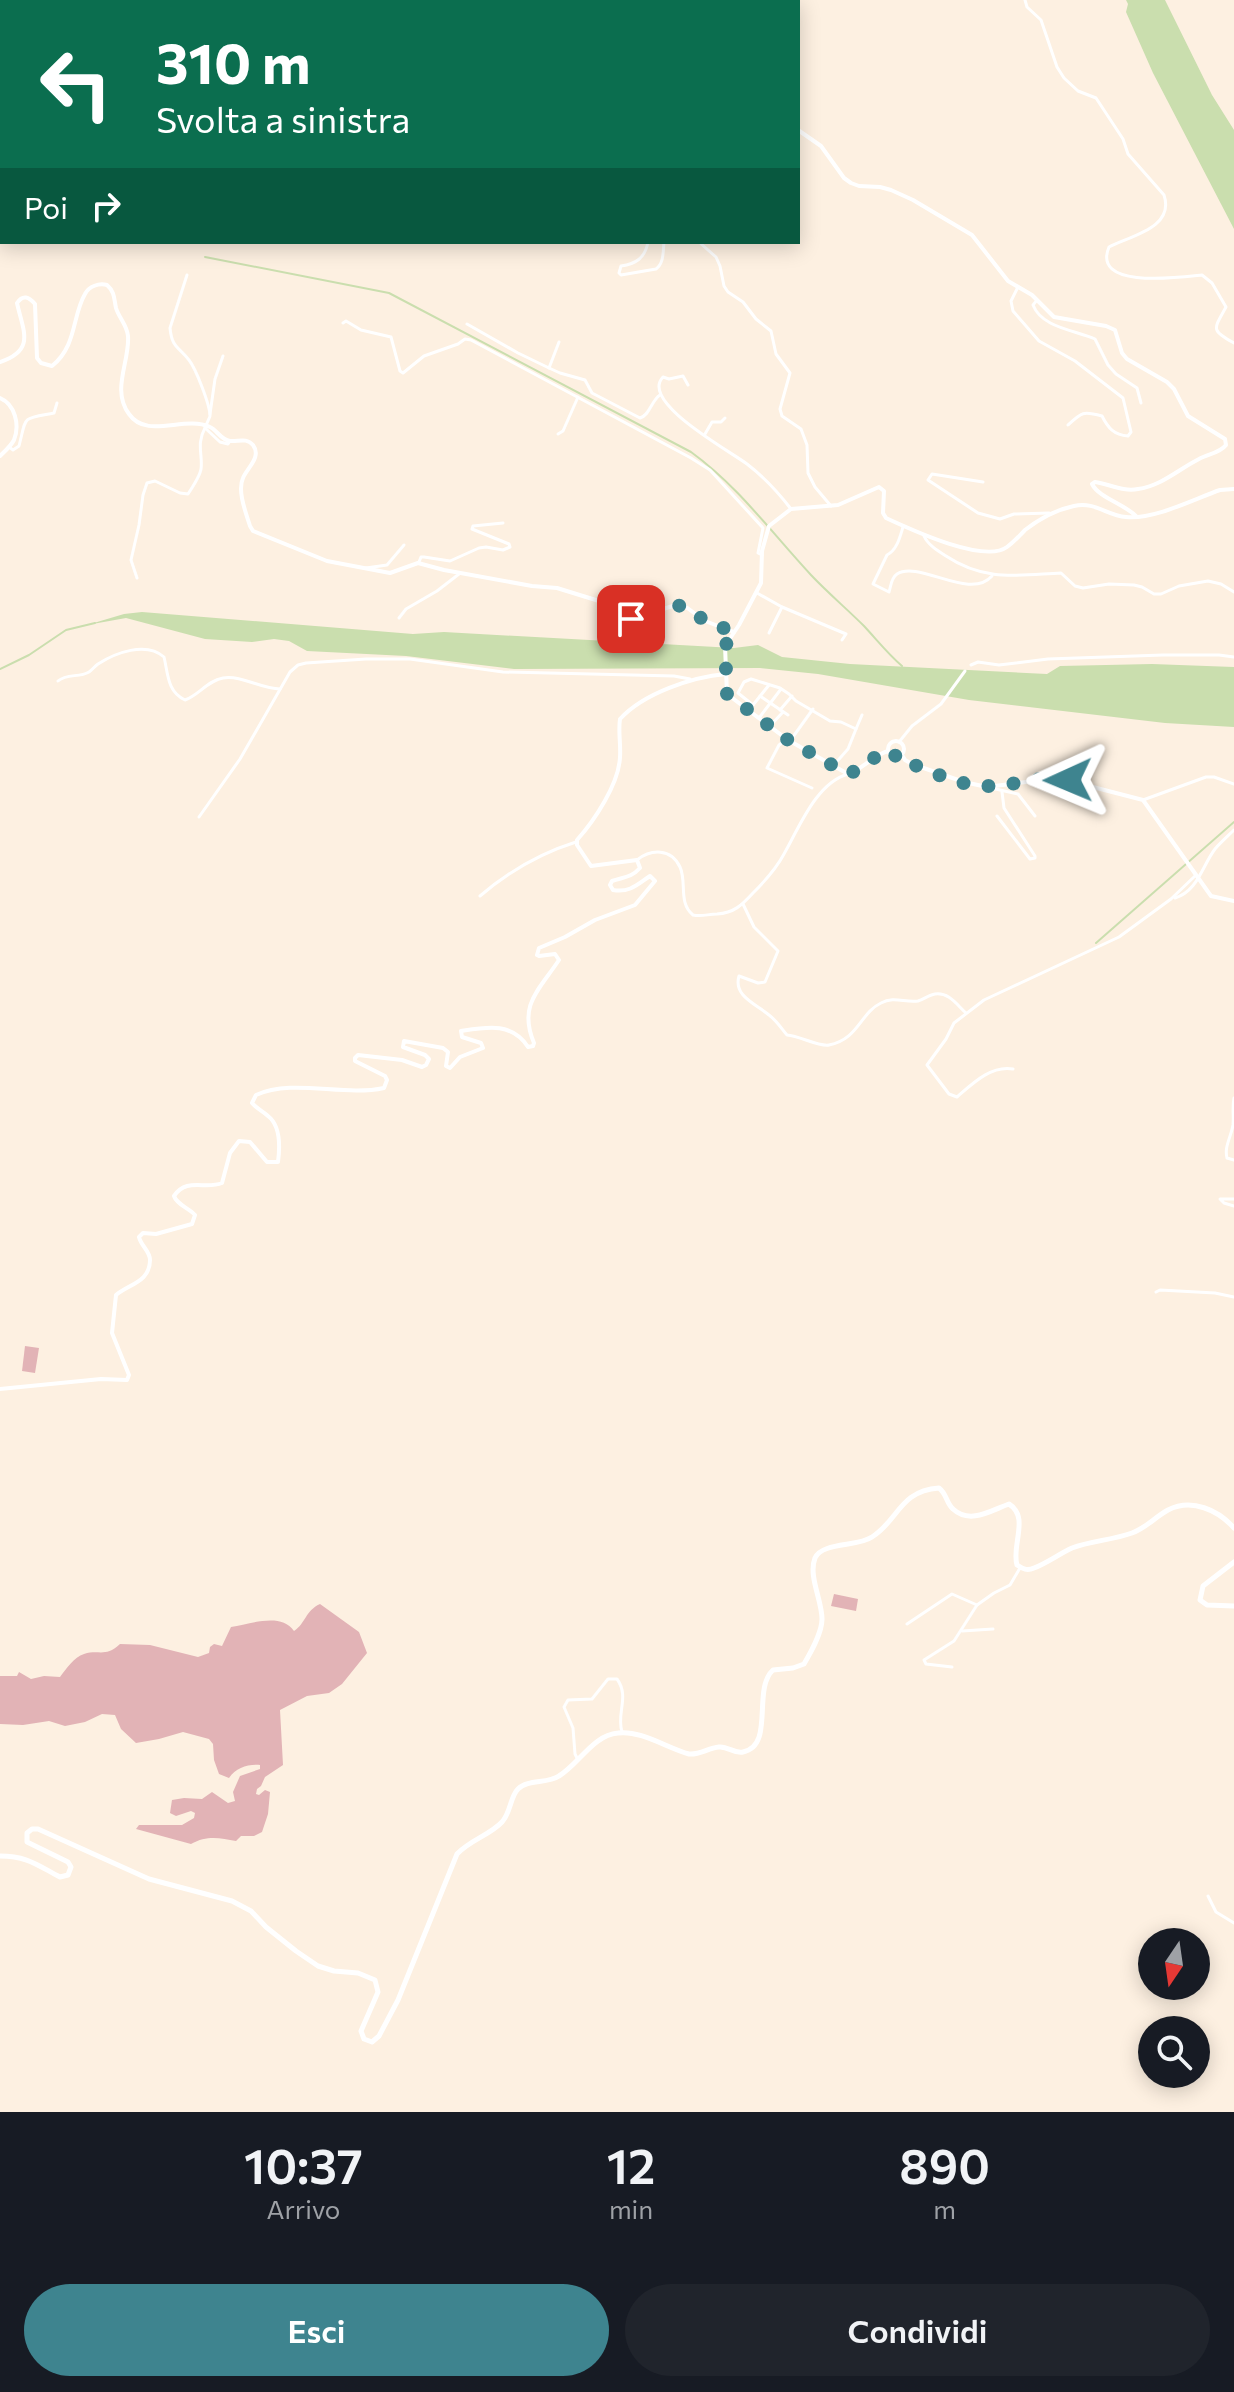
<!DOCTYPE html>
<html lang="it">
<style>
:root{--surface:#171b24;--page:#20242c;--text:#f1f3f6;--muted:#9ea1a6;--accent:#3e848f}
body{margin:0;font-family:Commissioner,sans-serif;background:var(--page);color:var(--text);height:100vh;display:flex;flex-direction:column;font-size:30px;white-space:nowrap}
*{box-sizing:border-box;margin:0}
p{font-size:26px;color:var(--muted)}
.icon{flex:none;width:44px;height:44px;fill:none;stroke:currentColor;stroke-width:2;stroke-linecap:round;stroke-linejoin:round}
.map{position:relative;height:2112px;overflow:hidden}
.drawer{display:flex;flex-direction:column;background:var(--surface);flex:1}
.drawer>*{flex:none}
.top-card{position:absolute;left:0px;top:0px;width:800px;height:244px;box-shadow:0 4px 20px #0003;background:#0b6e4f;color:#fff;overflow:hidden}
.needle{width:52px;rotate:193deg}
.tools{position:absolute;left:1138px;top:1928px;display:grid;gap:16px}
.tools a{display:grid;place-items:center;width:72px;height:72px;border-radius:50%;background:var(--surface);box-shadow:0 4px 20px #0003;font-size:40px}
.pin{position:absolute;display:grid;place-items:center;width:68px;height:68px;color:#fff;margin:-34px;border-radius:16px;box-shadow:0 4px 12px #0006}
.me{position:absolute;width:88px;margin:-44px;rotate:269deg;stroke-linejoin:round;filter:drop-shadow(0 0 6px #0008)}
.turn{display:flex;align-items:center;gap:28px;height:168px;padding:0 24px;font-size:36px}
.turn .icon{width:104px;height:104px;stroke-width:2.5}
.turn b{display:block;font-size:56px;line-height:68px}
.then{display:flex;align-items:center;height:76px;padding:0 24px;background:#0003;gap:16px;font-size:30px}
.eta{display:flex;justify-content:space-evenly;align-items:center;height:136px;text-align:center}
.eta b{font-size:48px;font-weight:600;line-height:56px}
.action{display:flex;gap:16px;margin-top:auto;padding:16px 24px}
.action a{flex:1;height:92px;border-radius:48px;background:var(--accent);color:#fff;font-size:32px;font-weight:600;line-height:92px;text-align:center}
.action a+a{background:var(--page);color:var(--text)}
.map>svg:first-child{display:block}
</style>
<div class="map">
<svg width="1234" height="2112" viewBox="0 0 1234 2112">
<rect width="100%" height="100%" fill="#fdf0e1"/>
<!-- green -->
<g fill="#e2b3b6">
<polygon points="25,1346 39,1348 35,1373 22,1371"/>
<polygon points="834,1594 858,1599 856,1611 831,1606"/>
<path d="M320 1604 359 1632 367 1653 342 1684 329 1693 307 1696 280 1710 283 1765 265 1777 261 1786 257 1789 256 1794 259 1795 265 1790 270 1792 268 1814 262 1832 254 1836H241L236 1841C220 1838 207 1835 191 1844L136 1829 139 1825H182L194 1818 195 1813 191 1811 176 1816 170 1813 172 1800 184 1798 202 1799 212 1792 228 1803 235 1801 233 1792 240 1776 260 1769V1765C248 1764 236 1768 229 1778L219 1774 214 1760 213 1744 209 1739 183 1732 159 1739 136 1743 121 1729 115 1715 102 1714 85 1722 65 1726 49 1721 23 1725 0 1724V1676H17L19 1672 31 1679 44 1676 60 1677C66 1669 74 1657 84 1654 99 1649 105 1658 120 1644L150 1645 198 1657 209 1653 210 1647 214 1644 222 1646 231 1627C251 1624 281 1612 294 1631 306 1623 305 1611 320 1604Z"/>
</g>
<!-- water -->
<g fill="#cadeae">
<polygon points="1126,0 1165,0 1212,95 1234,130 1234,229 1153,73 1126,12 1128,4"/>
<polygon points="142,612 413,634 444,632 734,648 758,645 782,657 850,664 1047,674 1060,666 1152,664 1234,667 1234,727 1165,723 969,700 818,674 760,668 514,669 406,656 307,651 289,641 274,639 252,642 205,639 126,618 87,625 124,614"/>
</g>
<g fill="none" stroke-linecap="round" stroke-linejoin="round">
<!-- stream -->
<g stroke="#cadeae" stroke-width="2">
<path d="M205 257 389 293 691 452C738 486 771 532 811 575 828 593 847 609 864 626 877 640 888 654 902 666"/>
<polyline points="0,669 29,655 66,630 95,623"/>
<polyline points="1096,943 1234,822"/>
</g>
<!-- minor -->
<g stroke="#fff" stroke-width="3">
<path d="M1025 0 1027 7 1041 20 1057 67 1064 78 1078 91 1096 98 1123 139 1128 154 1164 195C1175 228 1130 236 1109 247 1091 290 1182 277 1202 275L1212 283 1226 307C1214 329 1210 330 1234 343"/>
<path d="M648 242C645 258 636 264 621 266L619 273 621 275 656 269C664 263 663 252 664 242"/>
<polyline points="699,242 716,257 720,266 724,286 728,292 743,302 756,319 771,331 776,354 790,373 780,409 782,416 801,429 807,445 808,473 815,487 831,506"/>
<path d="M187 275 170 328C172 348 178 346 189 360 196 369 210 405 210 416 210 417 205 427 205 428L220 442 228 444 230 441"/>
<path d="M1018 287 1011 301 1013 311 1039 341 1075 361 1123 398 1131 432 1128 436C1114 435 1108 428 1102 416 1083 411 1082 412 1068 425"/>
<path d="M1037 300 1033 305C1042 328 1075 330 1095 339L1108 365 1116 374 1137 388 1141 403"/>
<polyline points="343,323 346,321 361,330 391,337 400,371 403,373 424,356 458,344 465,339 471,340 691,458 710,470 763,528 758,553 762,555"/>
<polyline points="467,324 518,353 549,368"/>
<path d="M559 342 549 368 560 373 585 380 592 393 640 418C650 415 651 401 660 395"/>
<path d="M688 385 683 376 669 379 663 377C639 402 730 451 747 464 764 477 778 492 791 509"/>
<polyline points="210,414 215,379 223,356"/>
<polyline points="558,434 563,431 578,397"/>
<polyline points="705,434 712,422 721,422 725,418"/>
<path d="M9 447 13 450 19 446C27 415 21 419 54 413L57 403"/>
<polyline points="983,482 932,474 928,480 978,513 1000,519 1014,514 1049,513"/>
<path d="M903 527C900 537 897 550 887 555L873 584 889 592C891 586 891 578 897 574 919 560 970 601 992 576"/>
<path d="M924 536C928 545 938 551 946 556 985 582 1018 575 1061 573L1075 586 1083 588 1109 584 1134 585 1142 587 1154 594H1161L1179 586 1208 581 1221 584 1234 592"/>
<polyline points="419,562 421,557 424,557 450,561 479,548 486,547 503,550 510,547 509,544 472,529 473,526 503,523"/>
<polyline points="366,568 387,565 404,545"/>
<path d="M137 578 131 560 139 525 143 495 147 483 155 481 180 493 188 494C192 488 200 476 201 469 203 455 196 444 205 428"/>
<polyline points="757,593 782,607 846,634 842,640"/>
<polyline points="399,618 406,609 437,591 459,574"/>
<polyline points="769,633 782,607"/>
<polyline points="971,665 978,662 999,665 1048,659 1163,655 1219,655 1234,657"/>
<path d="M58 681C67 673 79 678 89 672 92 670 95 666 98 664 115 653 146 641 164 657 168 673 167 692 185 700 199 695 207 681 223 678 242 675 261 689 280 689"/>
<polyline points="760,696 788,715"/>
<polyline points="753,705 738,693 744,682 751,679 780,688 789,694 796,701 830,721 841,722 856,729 862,715"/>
<polyline points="749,710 769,685"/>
<polyline points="780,710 792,696"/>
<polyline points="759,718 781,689"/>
<polyline points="770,726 783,712"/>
<polyline points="787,739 779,745 767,768 812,788"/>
<polyline points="790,741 813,709"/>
<polyline points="899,742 912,726 941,704 965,671"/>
<polyline points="833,766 848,749 856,729"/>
<polyline points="991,788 1018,794 1035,816"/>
<polyline points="1143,800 1206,777 1214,777 1234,784"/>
<polyline points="997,816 1030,859 1035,858 1035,856 1004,808 1002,792"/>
<polyline points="199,817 240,759 290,672 298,665 306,663 366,659 410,659 503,672 674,676 690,679"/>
<path d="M637 860C651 849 671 848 680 867 687 882 678 903 693 915 702 917 708 914 717 914 734 913 742 905 753 893 765 881 776 869 784 854 799 828 816 783 848 774"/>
<path d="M480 896C508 872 541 853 576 842"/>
<path d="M1175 898C1198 891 1202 866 1215 849 1221 842 1228 836 1234 830"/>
<path d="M743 904 754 927 778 951 765 982 758 983 739 976C733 996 756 1004 769 1015 777 1021 781 1028 787 1035 800 1036 819 1047 829 1045 859 1039 860 1013 881 1003 894 996 905 1003 918 1001 924 999 929 995 935 994 949 992 957 1005 966 1013"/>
<path d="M1013 1069C991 1065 972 1084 957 1097L949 1094 927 1065 946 1039 954 1023 984 1000 1119 937 1171 899 1195 876"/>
<path d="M1234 1098C1232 1108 1234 1116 1233 1125 1231 1137 1224 1147 1227 1158L1234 1160"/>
<polyline points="1234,1199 1220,1199 1224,1203 1234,1206"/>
<polyline points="1156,1292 1160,1290 1215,1293 1234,1297"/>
<polyline points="907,1624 952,1594 977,1605 994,1593 1010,1585 1020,1568"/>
<polyline points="962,1631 993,1629"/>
<polyline points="952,1667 926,1664 924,1660 954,1641 977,1605"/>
<path d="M578 1760 575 1754 573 1728 564 1707 568 1700 592 1699 608 1679H617C630 1697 616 1713 622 1732"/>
<polyline points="1208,1896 1216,1912 1234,1923"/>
</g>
<!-- tertiary -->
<g stroke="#fff" stroke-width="4">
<polyline points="85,0 88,2"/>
<polyline points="197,0 200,2"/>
<polyline points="104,2 107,0"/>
<polyline points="263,2 269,0"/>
<polyline points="524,2 525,0"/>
<path d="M798 130 821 146 844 178 851 183 859 186 880 187 891 190 913 200 972 235 1008 281 1032 295 1054 317 1106 326 1115 330 1122 353 1127 359 1167 382 1174 389 1188 416 1225 439 1226 445C1220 453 1208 454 1199 459 1179 469 1161 486 1138 489 1123 492 1109 484 1095 482L1092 484C1099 498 1125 504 1137 517"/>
<path d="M0 362C36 350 23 331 17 303 23 294 29 297 35 304L37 358 41 363 52 366C77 346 72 316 85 294 89 286 99 283 107 285 115 292 114 299 116 308 119 318 127 325 128 336 130 361 111 390 129 414 147 440 184 415 210 427 217 430 221 440 230 441 238 442 246 437 253 445 262 457 247 468 243 478 237 491 246 513 250 526L253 531 327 561 390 573 418 563 444 570 532 586 557 588 599 601 624 618 631 619 676 605 686 607 705 621 734 632"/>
<path d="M0 398C15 404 20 425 14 440 11 446 5 451 0 456"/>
<circle cx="896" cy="749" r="8"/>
<path d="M888 751C872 756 863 769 848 774L788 740 727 694 725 646 739 625 761 583 762 551 769 526 791 509 838 505 879 487 884 491 883 513 886 518C910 529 984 564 1007 547 1014 542 1019 536 1025 530 1039 519 1056 510 1074 506 1095 501 1107 516 1126 517 1154 520 1194 499 1220 490L1234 489"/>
<polyline points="902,755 905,760 912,764 964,782 987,787 1058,778 1143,800 1211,896 1234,901"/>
<path d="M0 1389 101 1379 127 1380 129 1375 112 1333 116 1295C129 1284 150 1282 150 1260 150 1251 141 1246 139 1237L143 1233 156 1234 192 1224 195 1215C189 1208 177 1205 174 1196 187 1177 205 1190 222 1183L230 1153 239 1141 250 1142 267 1162H278C280 1147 281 1126 268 1116 263 1111 257 1109 252 1103L256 1095C293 1078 343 1097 384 1088L387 1080 385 1076 355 1061V1058L358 1055 402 1060 422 1067 426 1065 429 1059 425 1055 403 1047 404 1041 443 1048 448 1052 446 1066 450 1068 460 1057 483 1048 481 1043 462 1037 461 1031C487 1027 512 1022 528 1047L533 1046 534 1043C518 1005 539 990 559 960L555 954 539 956 537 955 539 948 565 937 595 920 635 905 655 881 650 876C638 884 630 893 613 890L610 885 612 881C623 877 631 878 640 868L637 860 591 866 577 845V840C594 821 619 784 620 757 621 744 618 732 620 719 644 693 692 677 726 674"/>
</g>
<!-- secondary -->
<g stroke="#fff" stroke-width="5">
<polyline points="1234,1562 1203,1586 1200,1600 1207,1605 1234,1606"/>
<path d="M0 1856C27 1856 37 1865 60 1877L68 1875 71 1867 68 1862 27 1842V1833L32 1829H38L149 1879 232 1901 251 1911 266 1927 296 1951 318 1966 334 1971 358 1973 375 1980 378 1992 361 2031 364 2039 372 2042 379 2036 398 2000 457 1854C470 1840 490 1835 502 1822 511 1812 510 1797 518 1789 528 1779 547 1784 559 1776 579 1764 593 1735 618 1733 641 1730 667 1748 689 1754 700 1755 708 1748 719 1747 728 1746 734 1754 743 1752 775 1746 752 1689 773 1670L793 1668 804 1664C811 1652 822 1633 822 1619 822 1600 808 1576 815 1558 822 1542 858 1547 872 1537 899 1520 899 1491 939 1488 947 1494 946 1503 953 1509 970 1525 992 1510 1009 1504 1030 1517 1011 1546 1017 1565 1023 1569 1027 1571 1034 1568 1047 1563 1059 1554 1072 1548 1091 1541 1112 1540 1132 1533 1146 1528 1155 1517 1168 1510 1192 1498 1218 1510 1234 1528"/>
</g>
</g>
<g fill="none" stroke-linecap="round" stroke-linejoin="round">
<!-- route -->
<path stroke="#3e848f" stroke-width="14" stroke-dasharray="0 25.2" d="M631 619 676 605 686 607 705 621 734 632 725 646 727 694 788 740 848 774C863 769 872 756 888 751L892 756 902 755 905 760 912 764C935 773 961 786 985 786 1013 787 1040 774 1068 780"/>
</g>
</svg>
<div class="tools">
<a><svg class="needle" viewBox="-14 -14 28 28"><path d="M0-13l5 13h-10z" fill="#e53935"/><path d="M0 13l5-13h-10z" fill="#9ea1a6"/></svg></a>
<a><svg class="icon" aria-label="search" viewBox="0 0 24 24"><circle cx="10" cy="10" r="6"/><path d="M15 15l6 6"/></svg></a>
</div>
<div class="pin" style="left:631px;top:619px;background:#d93025"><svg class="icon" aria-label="arrive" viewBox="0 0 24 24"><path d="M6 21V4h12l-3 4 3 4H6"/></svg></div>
<svg class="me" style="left:1068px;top:780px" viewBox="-20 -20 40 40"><path d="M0-17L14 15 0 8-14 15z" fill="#3e848f" stroke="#fff" stroke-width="4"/></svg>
<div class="top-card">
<div class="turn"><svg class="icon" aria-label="left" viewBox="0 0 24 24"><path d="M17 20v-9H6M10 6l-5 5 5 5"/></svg><div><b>310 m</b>Svolta a sinistra</div></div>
<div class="then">Poi<svg class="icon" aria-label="right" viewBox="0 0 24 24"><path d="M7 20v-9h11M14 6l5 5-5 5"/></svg></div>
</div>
</div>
<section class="drawer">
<div class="eta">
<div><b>10:37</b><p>Arrivo</p></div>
<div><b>12</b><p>min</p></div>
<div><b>890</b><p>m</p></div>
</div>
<div class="action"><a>Esci</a><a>Condividi</a></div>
</section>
